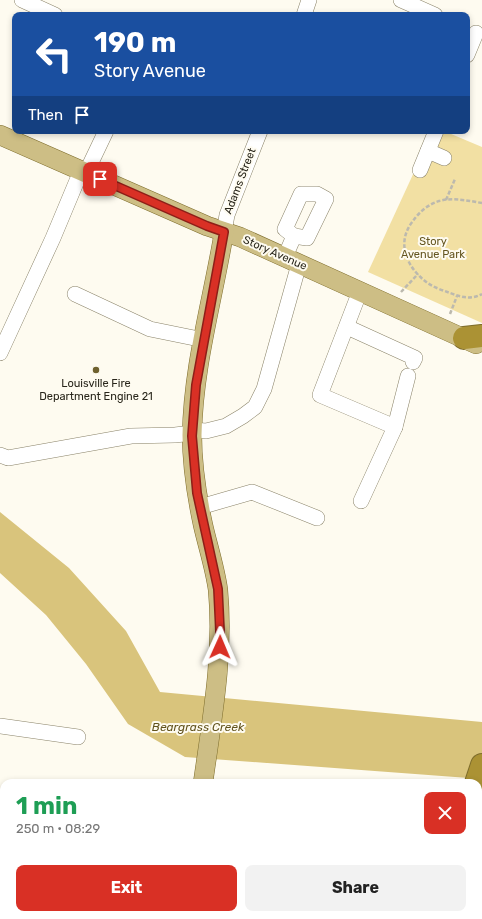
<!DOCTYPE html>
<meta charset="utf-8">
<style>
:root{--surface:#fff;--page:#f2f2f2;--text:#222;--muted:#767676;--accent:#d93025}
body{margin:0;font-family:Rubik,sans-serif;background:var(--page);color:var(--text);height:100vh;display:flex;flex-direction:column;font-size:15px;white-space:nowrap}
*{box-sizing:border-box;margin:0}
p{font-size:13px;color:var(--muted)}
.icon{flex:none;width:22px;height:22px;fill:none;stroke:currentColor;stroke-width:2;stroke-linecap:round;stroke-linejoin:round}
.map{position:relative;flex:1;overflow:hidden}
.sheet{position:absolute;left:0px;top:779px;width:482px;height:140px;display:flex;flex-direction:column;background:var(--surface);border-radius:12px 12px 0 0;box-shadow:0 2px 6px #0003}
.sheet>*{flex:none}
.hud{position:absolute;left:12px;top:12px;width:458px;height:122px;border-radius:8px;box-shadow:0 2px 6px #0003;background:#1a4fa0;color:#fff;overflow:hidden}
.pin{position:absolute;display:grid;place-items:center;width:34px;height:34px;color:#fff;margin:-17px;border-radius:8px;box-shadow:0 2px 6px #0006}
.me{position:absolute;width:44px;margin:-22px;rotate:1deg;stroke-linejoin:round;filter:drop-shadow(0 0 3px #0008)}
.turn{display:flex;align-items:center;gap:14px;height:84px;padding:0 16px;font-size:18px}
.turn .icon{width:52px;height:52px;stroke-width:2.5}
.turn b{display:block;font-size:28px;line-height:34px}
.then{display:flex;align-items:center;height:38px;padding:0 16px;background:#0003;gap:8px;font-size:15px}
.round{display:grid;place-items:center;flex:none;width:42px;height:42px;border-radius:8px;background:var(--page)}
.overview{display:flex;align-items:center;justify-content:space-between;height:68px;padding:0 16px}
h1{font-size:24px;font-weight:700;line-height:30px;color:#1e9e55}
.button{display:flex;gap:8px;margin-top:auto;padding:8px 16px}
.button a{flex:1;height:46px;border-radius:8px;background:var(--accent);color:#fff;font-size:16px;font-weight:700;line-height:46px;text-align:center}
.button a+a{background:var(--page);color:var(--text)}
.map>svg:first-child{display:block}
</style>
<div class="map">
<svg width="482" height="919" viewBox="0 0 482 919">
<rect width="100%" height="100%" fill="#fefbf0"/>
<!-- green -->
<polygon fill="#f2e0a3" points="433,131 444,131 482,147 482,323 368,272"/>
<!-- water -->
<polygon fill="#d9c47c" points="0,512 69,568 126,631 160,692 482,722 482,779 185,757 128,724 86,664 46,615 0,573"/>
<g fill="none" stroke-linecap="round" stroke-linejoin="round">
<!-- minor casing -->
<g stroke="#8a8369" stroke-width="16">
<g id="minor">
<polyline points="22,0 55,15"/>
<polyline points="401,0 435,15"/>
<polyline points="304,15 309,0"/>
<polyline points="467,55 476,33"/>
<polyline points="428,151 444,158"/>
<polyline points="420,170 436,131"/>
<polyline points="86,173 106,131"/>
<polyline points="224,232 227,215 260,131"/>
<polyline points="285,257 294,236 307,238 326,199 317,194 301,194 285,229 294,236"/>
<polyline points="360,291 320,395 395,427"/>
<polyline points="75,294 150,329 204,340"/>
<polyline points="347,327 415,358 413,362"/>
<polyline points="0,353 53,238 81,171"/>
<polyline points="192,430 206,431 226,426 243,416 255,407 264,389 299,264"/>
<polyline points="0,455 8,458 131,436 175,435 192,433"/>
<polyline points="361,501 395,427 408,376"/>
<polyline points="200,507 252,492 317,518"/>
<polyline points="0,726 78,737"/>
<polyline points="180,919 182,915"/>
<polyline points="247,919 248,915"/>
</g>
</g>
<!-- major casing -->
<g stroke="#7d6c2b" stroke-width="20">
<g id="major">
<polyline points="0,135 207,226 240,237 476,344"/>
<path d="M203 783C212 719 224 655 218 590 215 568 208 547 203 525 197 497 192 464 192 435 193 366 213 299 224 232"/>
<polyline points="0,889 4,889"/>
<polyline points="196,915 227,919"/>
</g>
</g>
<!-- highway casing -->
<g stroke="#7d6c2b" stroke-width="24">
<g id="highway">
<polyline points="464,338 482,336"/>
<polyline points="476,783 482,765"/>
<polyline points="478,914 482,901"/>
<polyline points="429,919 431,915"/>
</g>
</g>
<!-- path -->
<g stroke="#bcb9ae" stroke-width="2.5" stroke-dasharray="4 2" stroke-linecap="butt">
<polyline points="446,200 455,179"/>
<path d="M482 203C469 201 453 197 439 201 429 204 419 212 413 221 396 242 406 266 425 281 432 287 442 290 450 293 461 297 471 300 482 294"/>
<polyline points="401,292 418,274"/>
<polyline points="450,314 457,296"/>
</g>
<!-- minor -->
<use href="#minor" stroke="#fff" stroke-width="15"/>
<!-- major -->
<use href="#major" stroke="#cdbe85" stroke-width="19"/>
<!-- highway -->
<use href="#highway" stroke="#ab9234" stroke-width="22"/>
</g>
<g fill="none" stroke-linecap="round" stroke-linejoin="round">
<!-- route casing -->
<g stroke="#8d1f18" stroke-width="10">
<polyline id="route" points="100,179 207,226 224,232 196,385 192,436 197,493 218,589 220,631 220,647"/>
</g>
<!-- route -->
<use href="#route" stroke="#d93025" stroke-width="7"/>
</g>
<!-- markers -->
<circle fill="#6f612e" stroke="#fefbf0" stroke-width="1.5" cx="96" cy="370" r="4"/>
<g text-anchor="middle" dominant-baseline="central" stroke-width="4" stroke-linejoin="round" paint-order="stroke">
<!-- street labels -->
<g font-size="11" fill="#28251a" stroke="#fefbf0">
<text transform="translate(240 181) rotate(-69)">Adams Street</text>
<text transform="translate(275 253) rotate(24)">Story Avenue</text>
</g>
<!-- park labels -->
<g font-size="11" fill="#655620" stroke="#fefbf0">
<text x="433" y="241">Story<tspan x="433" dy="13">Avenue Park</tspan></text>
</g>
<!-- poi labels -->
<g font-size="11" fill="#28251a" stroke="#fefbf0">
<text x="96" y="383">Louisville Fire<tspan x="96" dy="13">Department Engine 21</tspan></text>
</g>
<!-- water labels -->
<g font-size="12" font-style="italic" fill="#62531d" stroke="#fefbf0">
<text x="198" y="727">Beargrass Creek</text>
</g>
</g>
</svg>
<div class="pin" style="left:100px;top:179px;background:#d93025"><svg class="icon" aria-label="arrive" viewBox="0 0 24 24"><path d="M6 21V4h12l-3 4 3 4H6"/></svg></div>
<svg class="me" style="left:220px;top:647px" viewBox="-20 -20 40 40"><path d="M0-17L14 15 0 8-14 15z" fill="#d93025" stroke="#fff" stroke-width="4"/></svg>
<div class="hud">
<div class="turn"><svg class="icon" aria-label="left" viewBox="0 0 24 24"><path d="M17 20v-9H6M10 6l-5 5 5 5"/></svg><div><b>190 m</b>Story Avenue</div></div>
<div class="then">Then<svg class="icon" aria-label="arrive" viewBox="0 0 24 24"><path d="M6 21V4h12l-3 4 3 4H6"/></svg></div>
</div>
<section class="sheet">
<div class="overview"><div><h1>1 min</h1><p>250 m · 08:29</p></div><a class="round" style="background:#d93025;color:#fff"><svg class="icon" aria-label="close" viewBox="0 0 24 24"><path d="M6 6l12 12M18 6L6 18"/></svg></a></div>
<div class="button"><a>Exit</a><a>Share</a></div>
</section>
</div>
